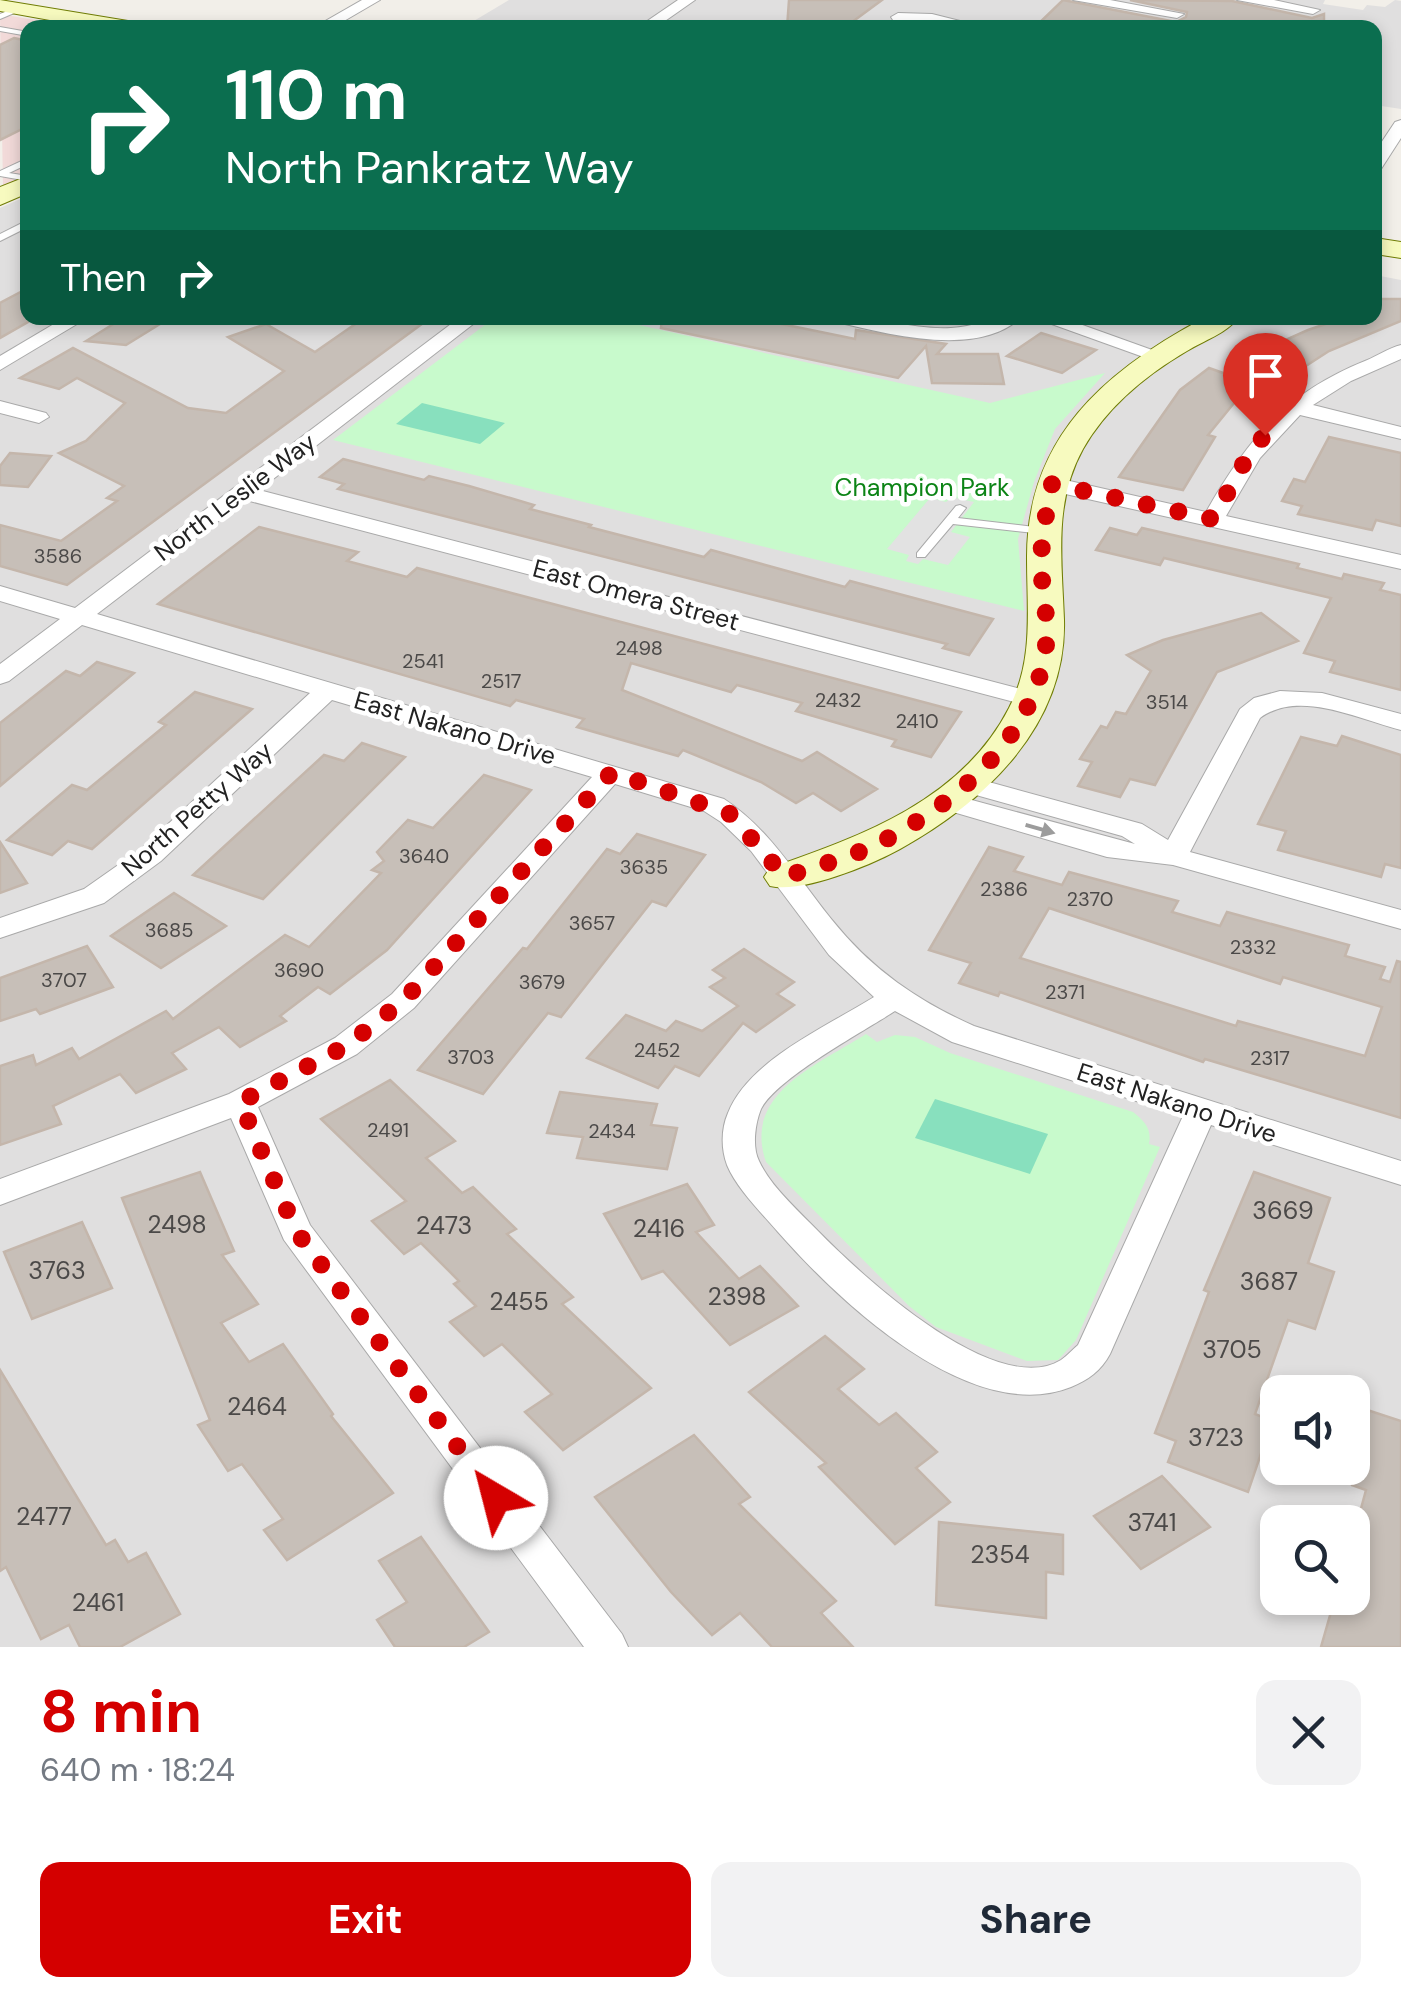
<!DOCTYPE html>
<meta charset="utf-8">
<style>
:root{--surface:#fff;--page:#f2f2f3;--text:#1f2937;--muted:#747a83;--accent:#d40000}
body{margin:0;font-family:"DM Sans",sans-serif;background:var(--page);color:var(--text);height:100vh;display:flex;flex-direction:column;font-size:38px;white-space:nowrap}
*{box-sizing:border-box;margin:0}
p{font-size:32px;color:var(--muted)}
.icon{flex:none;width:55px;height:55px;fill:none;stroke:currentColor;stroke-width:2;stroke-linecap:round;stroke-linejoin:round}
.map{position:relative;height:1647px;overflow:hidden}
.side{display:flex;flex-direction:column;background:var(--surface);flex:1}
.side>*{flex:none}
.guide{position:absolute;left:20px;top:20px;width:1362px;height:305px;border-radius:20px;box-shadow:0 5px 15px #0003;background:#0b6e4f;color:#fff;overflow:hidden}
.controls{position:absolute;left:1260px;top:1375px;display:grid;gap:20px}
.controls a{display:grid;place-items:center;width:110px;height:110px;border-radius:20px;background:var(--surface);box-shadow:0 5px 15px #0003;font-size:50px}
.pin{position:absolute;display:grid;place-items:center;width:85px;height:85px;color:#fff;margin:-102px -42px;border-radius:50% 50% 50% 0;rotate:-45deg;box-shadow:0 0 10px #0007}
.pin .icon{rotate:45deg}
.me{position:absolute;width:110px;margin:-55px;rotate:323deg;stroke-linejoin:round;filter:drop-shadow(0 0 8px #0008)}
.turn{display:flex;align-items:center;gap:35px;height:210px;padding:0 40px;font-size:45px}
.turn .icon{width:130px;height:130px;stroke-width:2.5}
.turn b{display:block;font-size:70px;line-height:85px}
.then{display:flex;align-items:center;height:95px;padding:0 40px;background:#0003;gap:20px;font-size:38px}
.round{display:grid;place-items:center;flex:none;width:105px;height:105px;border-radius:20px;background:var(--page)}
.head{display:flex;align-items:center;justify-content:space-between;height:170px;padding:0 40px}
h1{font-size:60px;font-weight:700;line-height:75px;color:var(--accent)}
.button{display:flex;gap:20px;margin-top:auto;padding:20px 40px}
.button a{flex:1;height:115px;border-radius:20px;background:var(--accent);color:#fff;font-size:40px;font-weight:700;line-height:115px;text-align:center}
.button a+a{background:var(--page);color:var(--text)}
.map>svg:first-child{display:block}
</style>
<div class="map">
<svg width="1401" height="1647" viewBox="0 0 1401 1647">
<rect width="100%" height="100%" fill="#f2efe9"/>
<!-- residential -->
<g fill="#e0dfdf" fill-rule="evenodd">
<polygon points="509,0 1325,0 1323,4 1363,10 1367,5 1385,7 1395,0 1401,1 1401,109 1375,105 1375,28 462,28"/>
<path d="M27 196 28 318H1375V275L1401 280V1647H0V208ZM1278 1392H1352V1468H1278ZM1278 1522H1352V1598H1278Z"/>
</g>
<!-- commercial -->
<polygon fill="#f2dad9" points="0,14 77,27 28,28 27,174 3,187"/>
<!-- park -->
<g fill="#c8facc">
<polygon points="494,318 607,318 990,403 1105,373 1055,429 1034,482 1018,539 1024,611 333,440"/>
<path d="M866 1034 877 1042 895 1035 915 1037 950 1053 1133 1112C1144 1121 1152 1128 1149 1144L1160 1147 1076 1340 1058 1360 1027 1361 936 1327 909 1306 766 1162C742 1093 818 1065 866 1034Z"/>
</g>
<!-- pitch -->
<g fill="#88e0be">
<polygon points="422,403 505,423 480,444 396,424"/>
<polygon points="935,1099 1048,1134 1030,1174 915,1138"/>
</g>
<!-- parking -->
<polygon fill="#e2e2e2" points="951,497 974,502 951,532 970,537 948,565 923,559 918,564 906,561 909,555 887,549 930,498 946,502"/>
<!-- building -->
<g fill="#c7bfb8" stroke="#c4b6ab" stroke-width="2.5" fill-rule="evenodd">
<polygon points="789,0 882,0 844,28 787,28"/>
<polygon points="1063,0 1176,22 1186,17 1187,12 1130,0 1232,1 1312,18 1324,14 1324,28 1034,28"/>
<polygon points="14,38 28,41 28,126 0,140 0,45"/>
<polygon points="28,288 28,322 0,338 0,303"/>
<polygon points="1375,299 1401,299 1401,321 1329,351 1284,380 1278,378 1255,396 1243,392 1208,435 1215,437 1183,490 1119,477 1180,390 1209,368 1226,374 1263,350 1308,330 1343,318 1375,318"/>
<polygon points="123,318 160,324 126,345 86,341"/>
<polygon points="364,318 430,318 67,585 0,566 0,525 61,541 117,501 107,498 124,486 59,453 86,441 125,403 77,378 59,389 20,378 73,348 188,408 226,413 284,371 228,337 266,324 315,352"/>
<polygon points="662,318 777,318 772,322 855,339 856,330 946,344 937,354 998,354 1004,384 932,383 926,346 898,378 661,328"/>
<polygon points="1041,333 1096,350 1062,373 1007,356"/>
<polygon points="1329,437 1401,453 1401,526 1376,520 1372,530 1326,520 1298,514 1302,506 1282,501 1294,479 1305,482"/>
<polygon points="10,453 51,456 28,487 0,485 0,466"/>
<polygon points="343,459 424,480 429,476 469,486 534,505 530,509 591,525 589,527 704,557 711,550 845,587 850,581 993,619 969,655 943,648 947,644 338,489 344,484 320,477"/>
<polygon points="259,527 358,552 347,561 407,577 417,568 961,712 931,757 892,746 896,740 796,711 802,703 737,685 731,692 631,663 622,690 802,761 817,752 877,789 841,811 813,793 796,803 761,782 683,750 678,756 577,727 584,719 516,700 510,706 158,604"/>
<polygon points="1110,528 1137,535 1142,528 1299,564 1297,568 1342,579 1344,574 1384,583 1380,590 1401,595 1401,690 1330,672 1335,661 1304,653 1331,598 1164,558 1160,565 1096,550"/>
<polygon points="1261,613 1298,641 1217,672 1155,785 1130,779 1120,797 1078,786 1092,762 1080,759 1101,726 1107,728 1116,712 1126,714 1151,671 1127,655 1163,640"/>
<polygon points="97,662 134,673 0,786 0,723 66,671 80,676"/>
<polygon points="195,692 252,709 92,849 68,841 52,855 7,840 72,785 87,790 166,725 159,722"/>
<polygon points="1342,736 1401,755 1401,868 1385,864 1381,877 1278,850 1286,831 1258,824 1301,737 1337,746"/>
<polygon points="362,743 405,757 263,899 193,875 324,755 344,761"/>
<polygon points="484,775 531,790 387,950 330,994 318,987 280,1016 286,1021 240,1047 219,1027 172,1053 186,1069 136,1093 120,1074 53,1106 61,1124 0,1145 0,1066 33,1055 36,1065 72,1048 79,1059 166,1011 173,1019 285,935 309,947 381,873 372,870 384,861 377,852 408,820 433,828"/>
<polygon points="637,834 705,855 666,906 652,901 561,1017 548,1013 483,1094 418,1070 523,948 527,949 607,849 620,854"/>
<polygon points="0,842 27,883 0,893"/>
<path d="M989 847 1023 857 1014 871 1062 885 1069 872 1178 901 1172 912 1220 926 1227 912 1349 945 1345 956 1385 967 1380 979 1390 982 1397 961 1401 962V1118L1205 1059 1203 1062 1000 992 998 996 959 983 971 963 929 950ZM1049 908 1280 984 1283 977 1382 1007 1365 1056 1238 1021 1236 1026 1020 958Z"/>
<polygon points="174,893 226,926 161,968 111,936"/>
<polygon points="87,946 113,987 40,1014 36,1009 0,1021 0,978"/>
<polygon points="744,949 794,982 777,994 794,1005 756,1032 743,1023 699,1076 675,1066 658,1088 587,1058 626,1015 666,1031 676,1021 702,1031 738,1006 710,987 725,978 713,970"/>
<polygon points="390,1080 455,1141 426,1158 462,1193 473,1187 516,1229 507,1234 573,1297 562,1304 651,1388 563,1450 525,1412 552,1394 502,1344 484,1356 450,1322 476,1306 454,1284 459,1281 421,1243 404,1254 372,1221 406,1201 321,1119"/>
<polygon points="560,1092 657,1104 651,1125 677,1128 667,1169 577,1158 583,1137 547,1133"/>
<polygon points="200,1172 234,1251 222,1255 258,1304 221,1323 249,1362 283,1344 333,1414 331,1416 393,1493 287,1560 264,1530 283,1519 242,1464 228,1471 198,1425 210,1420 122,1198"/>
<polygon points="1254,1172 1330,1198 1308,1263 1334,1272 1315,1329 1288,1320 1255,1414 1272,1421 1248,1492 1168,1462 1176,1441 1155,1433 1209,1292 1204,1290"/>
<polygon points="687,1184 714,1225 696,1232 739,1279 760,1266 798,1306 730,1345 663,1271 642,1279 604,1214"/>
<polygon points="82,1222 112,1288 32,1319 4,1252"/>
<polygon points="825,1336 864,1369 838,1389 879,1425 896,1413 937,1452 916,1468 950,1502 895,1544 819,1467 826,1463 749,1392"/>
<polygon points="0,1370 106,1545 115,1540 128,1562 146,1553 180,1614 120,1647 80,1647 69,1625 41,1639 6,1567 0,1571"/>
<polygon points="1352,1405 1401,1421 1401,1647 1321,1647 1335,1598 1352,1598 1352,1542 1366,1490 1352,1485"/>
<polygon points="694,1435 750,1497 739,1504 836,1601 821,1613 853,1647 772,1647 740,1613 712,1635 671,1592 595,1497"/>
<polygon points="1162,1476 1210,1527 1141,1569 1094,1516"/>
<polygon points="939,1522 1063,1535 1063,1574 1046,1572 1046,1618 936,1605"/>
<polygon points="421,1537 489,1632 464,1647 395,1647 377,1620 407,1602 379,1561"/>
</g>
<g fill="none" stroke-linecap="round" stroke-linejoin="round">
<!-- lane casing -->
<g stroke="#a9a9a9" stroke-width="2">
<g id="lane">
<polygon points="19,6 26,8 0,19 0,14"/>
<polygon points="0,27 28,32 28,36 0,31"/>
<polygon points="28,158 28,164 9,173 28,176 28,181 0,176 0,171"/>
<polygon points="28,220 28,227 0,241 0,234"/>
<polygon points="960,505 966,508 958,518 1043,528 1049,531 1043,534 953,524 925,557 917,557 917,553 956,506"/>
</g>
</g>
<!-- street casing -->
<g stroke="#a9a9a9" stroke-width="2">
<g id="street">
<polygon points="362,0 380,0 332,28 313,28"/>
<polygon points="678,0 695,0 655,28 637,28"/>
<polygon points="1073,0 1110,0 1184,14 1177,18"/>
<polygon points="1237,0 1274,0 1320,10 1313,14"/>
<polygon points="898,13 932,14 988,28 893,20 891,17"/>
<polygon points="1401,120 1401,138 1381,169 1375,170 1375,152 1395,122"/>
<polygon points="64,318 87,318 0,370 0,356"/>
<path d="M459 318H481L259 490 1040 694 1044 699 1031 707 1022 704 246 500 97 614 724 799C771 830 797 877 832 920 871 969 918 1001 974 1026L1401 1161V1185L1211 1125 1110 1354C1101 1371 1088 1380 1071 1387 970 1427 838 1300 778 1232 761 1212 737 1189 727 1165 721 1149 721 1129 728 1113 749 1060 826 1027 874 997L829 955 751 851 721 822 704 811 615 784 414 1008 357 1054 258 1107 310 1225 622 1634 628 1647H584L284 1240 231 1118 0 1205V1179L229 1094 335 1038 392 994 592 777 332 700 161 861 104 903 0 938V918L84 889 141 849 310 693 82 625 9 681 0 684V664L60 619 0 601V586L75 608ZM895 1011 952 1042 1183 1116 1078 1345C1073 1349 1067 1356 1061 1360 995 1400 860 1274 818 1231 799 1211 771 1187 759 1161 752 1147 755 1124 761 1109 777 1078 863 1032 895 1011Z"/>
<path d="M834 318C874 315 911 330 951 328 975 327 995 316 1020 318 978 358 887 334 837 322Z"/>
<polygon points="1035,318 1063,318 1166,355 1163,359 1149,359"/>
<path d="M1401 345V359L1351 381 1313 405 1401 427V439L1300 415 1260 458 1226 516 1401 555V569L1052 491 1041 484 1052 477 1206 512C1248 438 1286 393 1365 361 1377 356 1389 348 1401 345Z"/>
<polygon points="0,401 46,413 49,417 39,423 0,413"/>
<path d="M1280 691 1322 693 1401 714V730C1358 719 1299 689 1260 718L1190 852 1401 910V929L1173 865 1107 857 936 807 932 801 946 793 1135 844 1122 836 958 790 954 784 958 778 967 776 1142 824 1168 840 1240 709 1254 698Z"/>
</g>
</g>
<!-- secondary casing -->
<g stroke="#707d05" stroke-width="2">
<g id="secondary">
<polygon points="0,0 134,22 144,28 94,28 0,11"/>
<polygon points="28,176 28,193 0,205 0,187"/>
<polygon points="1375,238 1401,242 1401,258 1375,254"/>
<path d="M1204 318H1238C1227 333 1203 341 1187 351 1146 375 1107 407 1083 449 1053 503 1062 561 1064 620 1067 725 985 802 900 849 871 865 801 894 770 886L764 877 770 868C862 836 962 800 1009 708 1034 660 1027 610 1027 559 1026 438 1105 371 1204 318Z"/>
</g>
</g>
<!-- lane -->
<use href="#lane" fill="#fff" fill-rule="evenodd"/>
<!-- street -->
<use href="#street" fill="#fff" fill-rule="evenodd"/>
<!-- secondary -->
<use href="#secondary" fill="#f7fabf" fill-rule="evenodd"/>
</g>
<!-- one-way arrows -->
<defs><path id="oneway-solid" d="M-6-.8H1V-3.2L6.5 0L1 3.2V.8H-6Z" transform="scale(2.5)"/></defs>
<use fill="#9c9c9c" href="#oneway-solid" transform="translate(1040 829) rotate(16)"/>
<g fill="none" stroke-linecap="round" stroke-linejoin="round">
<!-- route -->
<path stroke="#d40000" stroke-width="18" stroke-dasharray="0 32.4" d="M496 1498 296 1231 240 1102 346 1046 403 1001 612 772 730 814 785 877C815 866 850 858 879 843 956 804 1036 736 1046 645 1049 616 1041 588 1041 560 1042 534 1047 509 1052 484L1213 519 1250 452 1265 435"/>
</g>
<g text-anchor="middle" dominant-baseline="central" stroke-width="9" stroke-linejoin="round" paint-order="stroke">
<!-- number labels -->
<g font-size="20" fill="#4b4948">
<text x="58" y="556">3586</text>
<text x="639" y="648">2498</text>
<text x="423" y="661">2541</text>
<text x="501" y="681">2517</text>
<text x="838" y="700">2432</text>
<text x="1167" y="702">3514</text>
<text x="917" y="721">2410</text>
<text x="424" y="856">3640</text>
<text x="644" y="867">3635</text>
<text x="1004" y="889">2386</text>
<text x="1090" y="899">2370</text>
<text x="592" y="923">3657</text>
<text x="169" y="930">3685</text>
<text x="1253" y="947">2332</text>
<text x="299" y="970">3690</text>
<text x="64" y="980">3707</text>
<text x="542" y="982">3679</text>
<text x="1065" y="992">2371</text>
<text x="657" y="1050">2452</text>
<text x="471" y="1057">3703</text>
<text x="1270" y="1058">2317</text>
<text x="388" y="1130">2491</text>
<text x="612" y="1131">2434</text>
</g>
<!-- park labels -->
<g font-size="25" fill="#0c8416" stroke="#fff">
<text x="922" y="487">Champion Park</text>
</g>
<!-- street labels -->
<g font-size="25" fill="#222" stroke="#fff">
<text transform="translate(235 497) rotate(-37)">North Leslie Way</text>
<text transform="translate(636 595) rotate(15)">East Omera Street</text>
<text transform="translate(455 728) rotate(16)">East Nakano Drive</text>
<text transform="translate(197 809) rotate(-41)">North Petty Way</text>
<text transform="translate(1177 1103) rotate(18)">East Nakano Drive</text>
</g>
<!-- near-number labels -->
<g font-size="25" fill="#4b4948">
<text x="1283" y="1210">3669</text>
<text x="177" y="1224">2498</text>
<text x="444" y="1225">2473</text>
<text x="659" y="1228">2416</text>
<text x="57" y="1270">3763</text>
<text x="1269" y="1281">3687</text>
<text x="737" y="1296">2398</text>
<text x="519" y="1301">2455</text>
<text x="1232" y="1349">3705</text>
<text x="257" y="1406">2464</text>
<text x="1216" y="1437">3723</text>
<text x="44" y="1516">2477</text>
<text x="1152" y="1522">3741</text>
<text x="1000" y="1554">2354</text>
<text x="98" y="1602">2461</text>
</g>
</g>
</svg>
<div class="controls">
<a><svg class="icon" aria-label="sound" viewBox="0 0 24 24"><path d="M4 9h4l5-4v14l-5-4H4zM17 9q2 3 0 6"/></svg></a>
<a><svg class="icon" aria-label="search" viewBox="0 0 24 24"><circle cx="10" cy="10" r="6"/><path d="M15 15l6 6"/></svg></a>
</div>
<div class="pin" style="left:1265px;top:435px;background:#d93025"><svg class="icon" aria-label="arrive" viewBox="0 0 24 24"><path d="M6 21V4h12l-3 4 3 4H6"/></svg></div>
<svg class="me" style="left:496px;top:1498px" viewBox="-20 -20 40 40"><circle r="19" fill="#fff"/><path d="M0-13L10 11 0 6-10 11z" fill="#d40000"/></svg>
<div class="guide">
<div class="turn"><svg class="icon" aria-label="right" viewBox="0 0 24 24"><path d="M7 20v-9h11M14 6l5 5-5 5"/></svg><div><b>110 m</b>North Pankratz Way</div></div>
<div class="then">Then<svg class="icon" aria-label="right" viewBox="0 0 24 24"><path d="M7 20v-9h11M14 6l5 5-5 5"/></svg></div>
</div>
</div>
<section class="side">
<div class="head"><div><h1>8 min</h1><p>640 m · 18:24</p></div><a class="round"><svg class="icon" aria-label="close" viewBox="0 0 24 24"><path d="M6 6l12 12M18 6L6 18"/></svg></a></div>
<div class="button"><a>Exit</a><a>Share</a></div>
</section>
